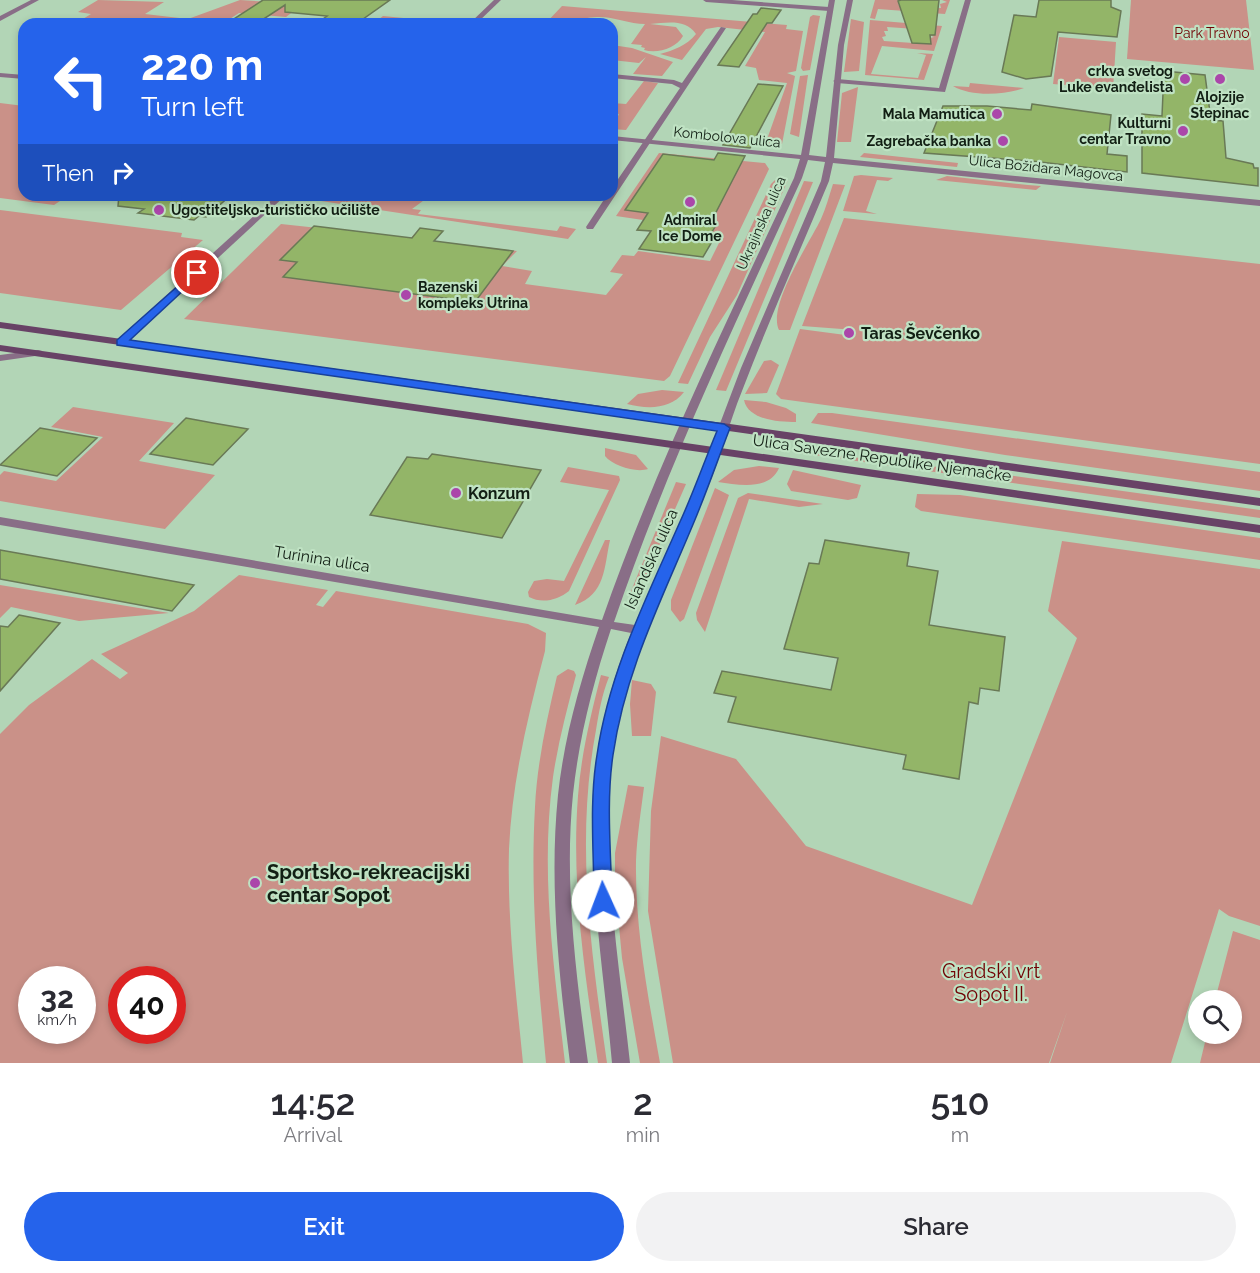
<!DOCTYPE html>
<meta charset="utf-8">
<style>
:root{--surface:#fff;--page:#f2f2f3;--text:#2b2b33;--muted:#7c7c81;--accent:#2563eb}
body{margin:0;font-family:Raleway,sans-serif;background:var(--page);color:var(--text);height:100vh;display:flex;flex-direction:column;font-size:22px;white-space:nowrap}
*{box-sizing:border-box;margin:0}
p{font-size:20px;color:var(--muted)}
.icon{flex:none;width:33px;height:33px;fill:none;stroke:currentColor;stroke-width:2;stroke-linecap:round;stroke-linejoin:round}
.map{position:relative;height:1063px;overflow:hidden}
.drawer{display:flex;flex-direction:column;background:var(--surface);flex:1}
.drawer>*{flex:none}
.guide{position:absolute;left:18px;top:18px;width:600px;height:183px;border-radius:18px;box-shadow:0 3px 9px #0003;background:#2563eb;color:#fff;overflow:hidden}
.tools{position:absolute;left:1188px;top:990px;display:grid;gap:12px}
.tools a{display:grid;place-items:center;width:54px;height:54px;border-radius:50%;background:var(--surface);box-shadow:0 3px 9px #0003;font-size:30px}
.speed{position:absolute;left:18px;top:966px;display:flex;gap:12px;font-size:30px;font-weight:700;text-align:center}
.speed>*{display:grid;place-content:center;width:78px;height:78px;border-radius:50%;background:var(--surface);box-shadow:0 3px 9px #0003;line-height:1}
.speed small{font-size:15px;font-weight:400}
.speed .limit{border:9px solid #d22;background:#fff;color:#111}
.pin{position:absolute;display:grid;place-items:center;width:51px;height:51px;color:#fff;margin:-26px;border:3px solid #fff;border-radius:50%;box-shadow:0 2px 6px #0007}
.me{position:absolute;width:66px;margin:-33px;rotate:358deg;stroke-linejoin:round;filter:drop-shadow(0 0 4px #0008)}
.turn{display:flex;align-items:center;gap:21px;height:126px;padding:0 24px;font-size:27px}
.turn .icon{width:78px;height:78px;stroke-width:2.5}
.turn b{display:block;font-size:42px;line-height:51px}
.then{display:flex;align-items:center;height:57px;padding:0 24px;background:#0003;gap:12px;font-size:22px}
.eta{display:flex;justify-content:space-evenly;align-items:center;height:102px;text-align:center}
.eta b{font-size:36px;font-weight:600;line-height:42px}
.action{display:flex;gap:12px;margin-top:auto;padding:12px 24px}
.action a{flex:1;height:69px;border-radius:36px;background:var(--accent);color:#fff;font-size:24px;font-weight:600;line-height:69px;text-align:center}
.action a+a{background:var(--page);color:var(--text)}
.map>svg:first-child{display:block}
</style>
<div class="map">
<svg width="1260" height="1063" viewBox="0 0 1260 1063">
<rect width="100%" height="100%" fill="#b2d5b6"/>
<!-- green -->
<g fill="#ca9188" fill-rule="evenodd">
<polygon points="98,0 164,2 145,14 188,19 240,0 303,4 286,17 239,13 222,24 78,22 91,14 78,12"/>
<polygon points="875,0 901,0 898,2 899,6 941,8 940,4 947,2 942,0 950,0 945,14 878,9 875,19 870,18"/>
<polygon points="1131,0 1246,0 1254,70 1127,59"/>
<path d="M562 6 787 25 786 29 803 31 796 71 787 73 795 76 782 144 765 145 787 83 759 80 756 68 745 66 765 32 718 27 706 29 682 60 660 54C674 50 686 46 696 34 685 18 666 23 650 24L676 27 683 36C676 48 658 54 644 50L645 48 641 47 642 45 631 44 645 24C629 24 612 16 597 17 579 18 564 24 545 24Z"/>
<polygon points="813,15 820,16 810,70 803,71 801,68 810,17"/>
<polygon points="383,16 434,21 431,24 373,24"/>
<polygon points="851,19 864,22 859,71 844,72"/>
<path d="M870 20 942 26 934 51 882 46 871 74 918 78 926 55 917 53 933 54 924 80 865 75ZM887 27 916 29 934 37 927 39 928 44 884 41 882 37 886 36 884 31H888Z"/>
<polygon points="1059,37 1116,42 1113,89 1053,84"/>
<polygon points="612,45 632,48 673,62 662,76 633,74 646,57 639,63 612,60"/>
<polygon points="808,75 799,137 790,134 800,76"/>
<polygon points="644,81 658,83 626,130 612,129 619,114 612,113 612,103 626,104"/>
<path d="M970 83 1024 88C1005 95 971 97 953 86L969 87Z"/>
<polygon points="858,87 851,142 837,142 842,93"/>
<polygon points="0,103 24,106 24,195 69,195 54,205 0,198"/>
<polygon points="659,153 765,163 769,169 670,376 664,381 184,319 281,224 411,238 420,228 443,231 434,241 517,251 502,266 532,271 525,284 606,295 623,274 610,272 622,255 634,256 638,251 710,261 721,239 637,230 643,220 616,216"/>
<polygon points="864,153 958,163 957,167 860,157"/>
<polygon points="861,175 893,178 888,181 877,180 866,211 877,214 843,211 854,176"/>
<polygon points="947,176 1028,185 1041,186 1036,190 936,180"/>
<polygon points="775,180 788,180 737,295 710,337 688,384 678,383 771,184"/>
<polygon points="804,181 813,182 726,391 716,390"/>
<path d="M833 184 845 185 790 330H779C767 306 810 242 821 219 826 208 829 196 833 184Z"/>
<polygon points="312,195 431,195 412,209 421,210 418,214 557,231 560,226 576,229 568,239 308,199"/>
<polygon points="0,210 182,233 181,237 203,240 121,310 0,293"/>
<polygon points="844,218 1260,264 1260,464 781,399 776,394 800,329 853,336 855,330 802,326"/>
<polygon points="771,360 779,365 767,393 745,394 764,361"/>
<path d="M662 390 684 392C670 410 647 409 627 404L638 394Z"/>
<path d="M744 400 766 402 786 408 796 414V422C779 422 748 420 744 400Z"/>
<polygon points="73,407 174,423 139,461 215,475 165,529 0,501 0,475 4,471 56,481 103,437 51,427"/>
<polygon points="818,413 832,413 1260,472 1260,491 1005,455 811,423"/>
<path d="M605 448 636 455 648 469C636 473 613 466 605 456Z"/>
<polygon points="802,450 910,465 956,468 1260,510 1260,518 800,453"/>
<path d="M759 466 779 468C769 491 739 485 718 482L734 470Z"/>
<path d="M568 467 619 476 620 480 569 591C558 600 542 604 529 597L528 592 534 581 547 579 564 581 609 490 560 482Z"/>
<polygon points="793,470 861,485 857,498 848,500 791,491 787,484"/>
<polygon points="676,482 686,484 638,594 633,599 629,596"/>
<polygon points="715,488 729,495 684,619 680,622 671,610 671,600"/>
<polygon points="748,493 823,504 799,507 749,499 705,632 697,620 696,613 738,498"/>
<polygon points="917,494 960,495 1260,538 1260,560 921,511 915,507"/>
<path d="M605 540H610C604 567 606 594 575 605Z"/>
<polygon points="1062,541 1260,569 1260,926 1229,916 1219,909 1171,1063 1050,1063 1067,1012 1049,1063 673,1063 648,911 651,811 661,736 736,759 806,846 972,905 1077,638 1048,611"/>
<path d="M239 575 328 590 316 605 323 607 336 591 528 624 546 633 545 651C528 716 512 781 509 849 507 920 516 992 523 1063H0V734L29 705 92 659 120 679 128 673 101 654 194 611ZM32 980H82V1030H32ZM122 980H172V1030H122Z"/>
<polygon points="0,585 169,613 79,621 11,607 0,618"/>
<path d="M568 669 574 671 576 675C567 709 558 743 553 777 540 873 554 968 565 1063H546C538 978 530 893 535 807 537 763 547 719 557 676Z"/>
<path d="M601 675 609 677C602 694 599 712 596 730 575 842 591 951 607 1063H598C585 975 571 885 578 796 581 755 591 714 601 675Z"/>
<polygon points="632,680 651,684 656,692 651,736 632,736 630,704"/>
<path d="M628 785 644 787C641 811 637 836 636 861 635 929 648 996 660 1063H640L622 958 615 884V853Z"/>
<polygon points="1233,931 1260,940 1260,1063 1200,1063 1207,1034 1232,1034 1232,1000 1215,1000"/>
</g>
<!-- building -->
<g fill="#93b568" stroke="#697956" stroke-width="1.5">
<polygon points="263,0 390,0 356,24 316,24 327,16 285,12 285,5 256,24 226,24"/>
<polygon points="901,0 939,0 935,35 930,35 931,44 912,43 898,1"/>
<polygon points="1039,0 1111,0 1111,7 1121,11 1117,37 1058,32 1051,76 1026,79 1002,72 1014,15 1036,17"/>
<polygon points="761,8 781,10 772,23 767,23 739,67 718,65 753,14 757,14"/>
<polygon points="1164,71 1205,75 1211,120 1223,121 1226,158 1253,164 1254,168 1258,168 1258,186 1142,173 1142,114 1162,116"/>
<polygon points="758,84 783,86 750,148 723,145"/>
<polygon points="1032,104 1111,115 1107,154 1127,156 1127,172 1031,161 924,153 943,106 987,106 1031,110"/>
<polygon points="718,153 745,156 710,224 716,225 708,239 713,240 703,257 639,249 651,231 637,230 648,213 625,210 663,154 714,160"/>
<polygon points="119,195 231,195 206,217 199,216 194,220 138,213 144,209 118,206"/>
<polygon points="314,226 412,238 420,228 443,231 434,241 513,251 475,302 283,277 297,262 280,260"/>
<polygon points="186,418 213,423 248,429 213,465 150,454"/>
<polygon points="40,428 68,433 97,438 57,476 0,465"/>
<polygon points="432,454 541,470 502,538 370,515 407,457 428,459"/>
<polygon points="825,540 909,553 907,566 938,571 929,625 1005,637 999,691 980,688 978,704 969,702 959,779 903,769 906,755 728,722 736,697 714,693 722,671 831,690 838,658 784,649 809,563 819,564"/>
<polygon points="0,550 68,562 194,585 172,611 0,579"/>
<polygon points="19,615 60,623 0,691 0,626 8,627"/>
</g>
<g fill="none" stroke-linecap="round" stroke-linejoin="round">
<!-- minor -->
<g fill="#896e87" fill-rule="evenodd">
<polygon points="31,0 39,0 0,21 0,16"/>
<polygon points="494,0 501,0 476,24 469,24"/>
<polygon points="703,0 732,0 829,7 832,9 829,11 706,2"/>
<polygon points="965,0 971,0 945,92 837,83 833,81 837,79 939,88"/>
<polygon points="302,18 305,20 301,24 294,24"/>
<polygon points="721,27 726,28 593,229 587,229 586,227 607,195 612,195 612,188 680,88 672,84 612,78 612,74 674,80 682,83"/>
<polygon points="277,195 286,195 125,344 117,344 117,340"/>
<polygon points="38,350 42,351 42,355 0,361 0,355"/>
</g>
<!-- tertiary -->
<g fill="#896e87" fill-rule="evenodd">
<path d="M829 0H835L809 155 826 157 838 45 847 0H853L844 45 834 158 1260 200V206L833 163 829 181C800 251 769 320 742 391 729 423 721 456 708 487 671 576 623 661 612 758 601 859 619 962 630 1063H612C602 951 579 832 604 720 610 690 620 661 631 633L611 629C593 683 579 738 573 794 564 883 576 975 588 1063H570C559 975 549 884 558 795 564 738 580 682 599 627L0 525V517L602 620C655 468 726 323 794 178L800 159 612 140V136L801 155ZM808 160 825 162 821 181 741 368 696 487 635 625 614 622C666 469 735 324 802 178Z"/>
<polygon points="0,73 24,75 24,79 0,77"/>
</g>
<!-- secondary -->
<g fill="#684266" fill-rule="evenodd">
<polygon points="0,322 1260,498 1260,506 0,328"/>
<polygon points="0,345 1260,525 1260,533 0,351"/>
</g>
</g>
<!-- route -->
<path fill="#2563eb" stroke="#184099" stroke-width="1.5" d="M197 269 202 273 200 275 130 340 724 424 730 428C718 459 707 491 694 522 662 599 625 671 613 755 606 802 611 853 612 901L609 906H596L594 901C594 853 589 803 597 755 609 672 646 599 679 524 693 494 704 462 717 431L117 345V340Z"/>
<!-- markers -->
<g fill="#ab46aa" stroke="#bfe2c3" stroke-width="2">
<circle cx="1185" cy="79" r="6"/>
<circle cx="1220" cy="79" r="6"/>
<circle cx="997" cy="114" r="6"/>
<circle cx="1183" cy="131" r="6"/>
<circle cx="1003" cy="141" r="6"/>
<circle cx="690" cy="202" r="6"/>
<circle cx="159" cy="210" r="6"/>
<circle cx="406" cy="295" r="6"/>
<circle cx="849" cy="333" r="6"/>
<circle cx="456" cy="493" r="6"/>
<circle cx="255" cy="883" r="6"/>
</g>
<g text-anchor="middle" dominant-baseline="central" stroke-width="4.5" stroke-linejoin="round" paint-order="stroke">
<!-- far-park labels -->
<g font-size="14" fill="#710204" stroke="#bfe2c3">
<text x="1212" y="33">Park Travno</text>
</g>
<!-- far-poi labels -->
<g font-size="14" font-weight="bold" fill="#121f14" stroke="#bfe2c3" text-anchor="end">
<text x="1173" y="71">crkva svetog<tspan x="1173" dy="16">Luke evanđelista</tspan></text>
<text x="1220" y="97" text-anchor="middle">Alojzije<tspan x="1220" dy="16">Stepinac</tspan></text>
<text x="985" y="114">Mala Mamutica</text>
<text x="1171" y="123">Kulturni<tspan x="1171" dy="16">centar Travno</tspan></text>
<text x="991" y="141">Zagrebačka banka</text>
<text x="171" y="210" text-anchor="start">Ugostiteljsko-turističko učilište</text>
<text x="690" y="220" text-anchor="middle">Admiral<tspan x="690" dy="16">Ice Dome</tspan></text>
<text x="418" y="287" text-anchor="start">Bazenski<tspan x="418" dy="16">kompleks Utrina</tspan></text>
</g>
<!-- far-street labels -->
<g font-size="14" fill="#121f14" stroke="#bfe2c3">
<text transform="translate(727 137) rotate(6)">Kombolova ulica</text>
<text transform="translate(1046 168) rotate(6)">Ulica Božidara Magovca</text>
<text transform="translate(761 223) rotate(-66)">Ukrajinska ulica</text>
</g>
<!-- poi labels -->
<g font-size="16" font-weight="bold" fill="#121f14" stroke="#bfe2c3" text-anchor="start">
<text x="861" y="333">Taras Ševčenko</text>
<text x="468" y="493">Konzum</text>
</g>
<!-- street labels -->
<g font-size="16" fill="#121f14" stroke="#bfe2c3">
<text transform="translate(882 458) rotate(8)">Ulica Savezne Republike Njemačke</text>
<text transform="translate(322 559) rotate(9)">Turinina ulica</text>
<text transform="translate(651 559) rotate(-66)">Islandska ulica</text>
</g>
<!-- near-poi labels -->
<g font-size="20" font-weight="bold" fill="#121f14" stroke="#bfe2c3" text-anchor="start">
<text x="267" y="872">Sportsko-rekreacijski<tspan x="267" dy="23">centar Sopot</tspan></text>
</g>
<!-- near-park labels -->
<g font-size="20" fill="#710204" stroke="#bfe2c3">
<text x="991" y="971">Gradski vrt<tspan x="991" dy="23">Sopot II.</tspan></text>
</g>
</g>
</svg>
<div class="tools">
<a><svg class="icon" aria-label="search" viewBox="0 0 24 24"><circle cx="10" cy="10" r="6"/><path d="M15 15l6 6"/></svg></a>
</div>
<div class="speed"><div>32<small>km/h</small></div><div class="limit">40</div></div>
<div class="pin" style="left:197px;top:273px;background:#d93025"><svg class="icon" aria-label="arrive" viewBox="0 0 24 24"><path d="M6 21V4h12l-3 4 3 4H6"/></svg></div>
<svg class="me" style="left:603px;top:901px" viewBox="-20 -20 40 40"><circle r="19" fill="#fff"/><path d="M0-13L10 11 0 6-10 11z" fill="#2563eb"/></svg>
<div class="guide">
<div class="turn"><svg class="icon" aria-label="left" viewBox="0 0 24 24"><path d="M17 20v-9H6M10 6l-5 5 5 5"/></svg><div><b>220 m</b>Turn left</div></div>
<div class="then">Then<svg class="icon" aria-label="right" viewBox="0 0 24 24"><path d="M7 20v-9h11M14 6l5 5-5 5"/></svg></div>
</div>
</div>
<section class="drawer">
<div class="eta">
<div><b>14:52</b><p>Arrival</p></div>
<div><b>2</b><p>min</p></div>
<div><b>510</b><p>m</p></div>
</div>
<div class="action"><a>Exit</a><a>Share</a></div>
</section>
